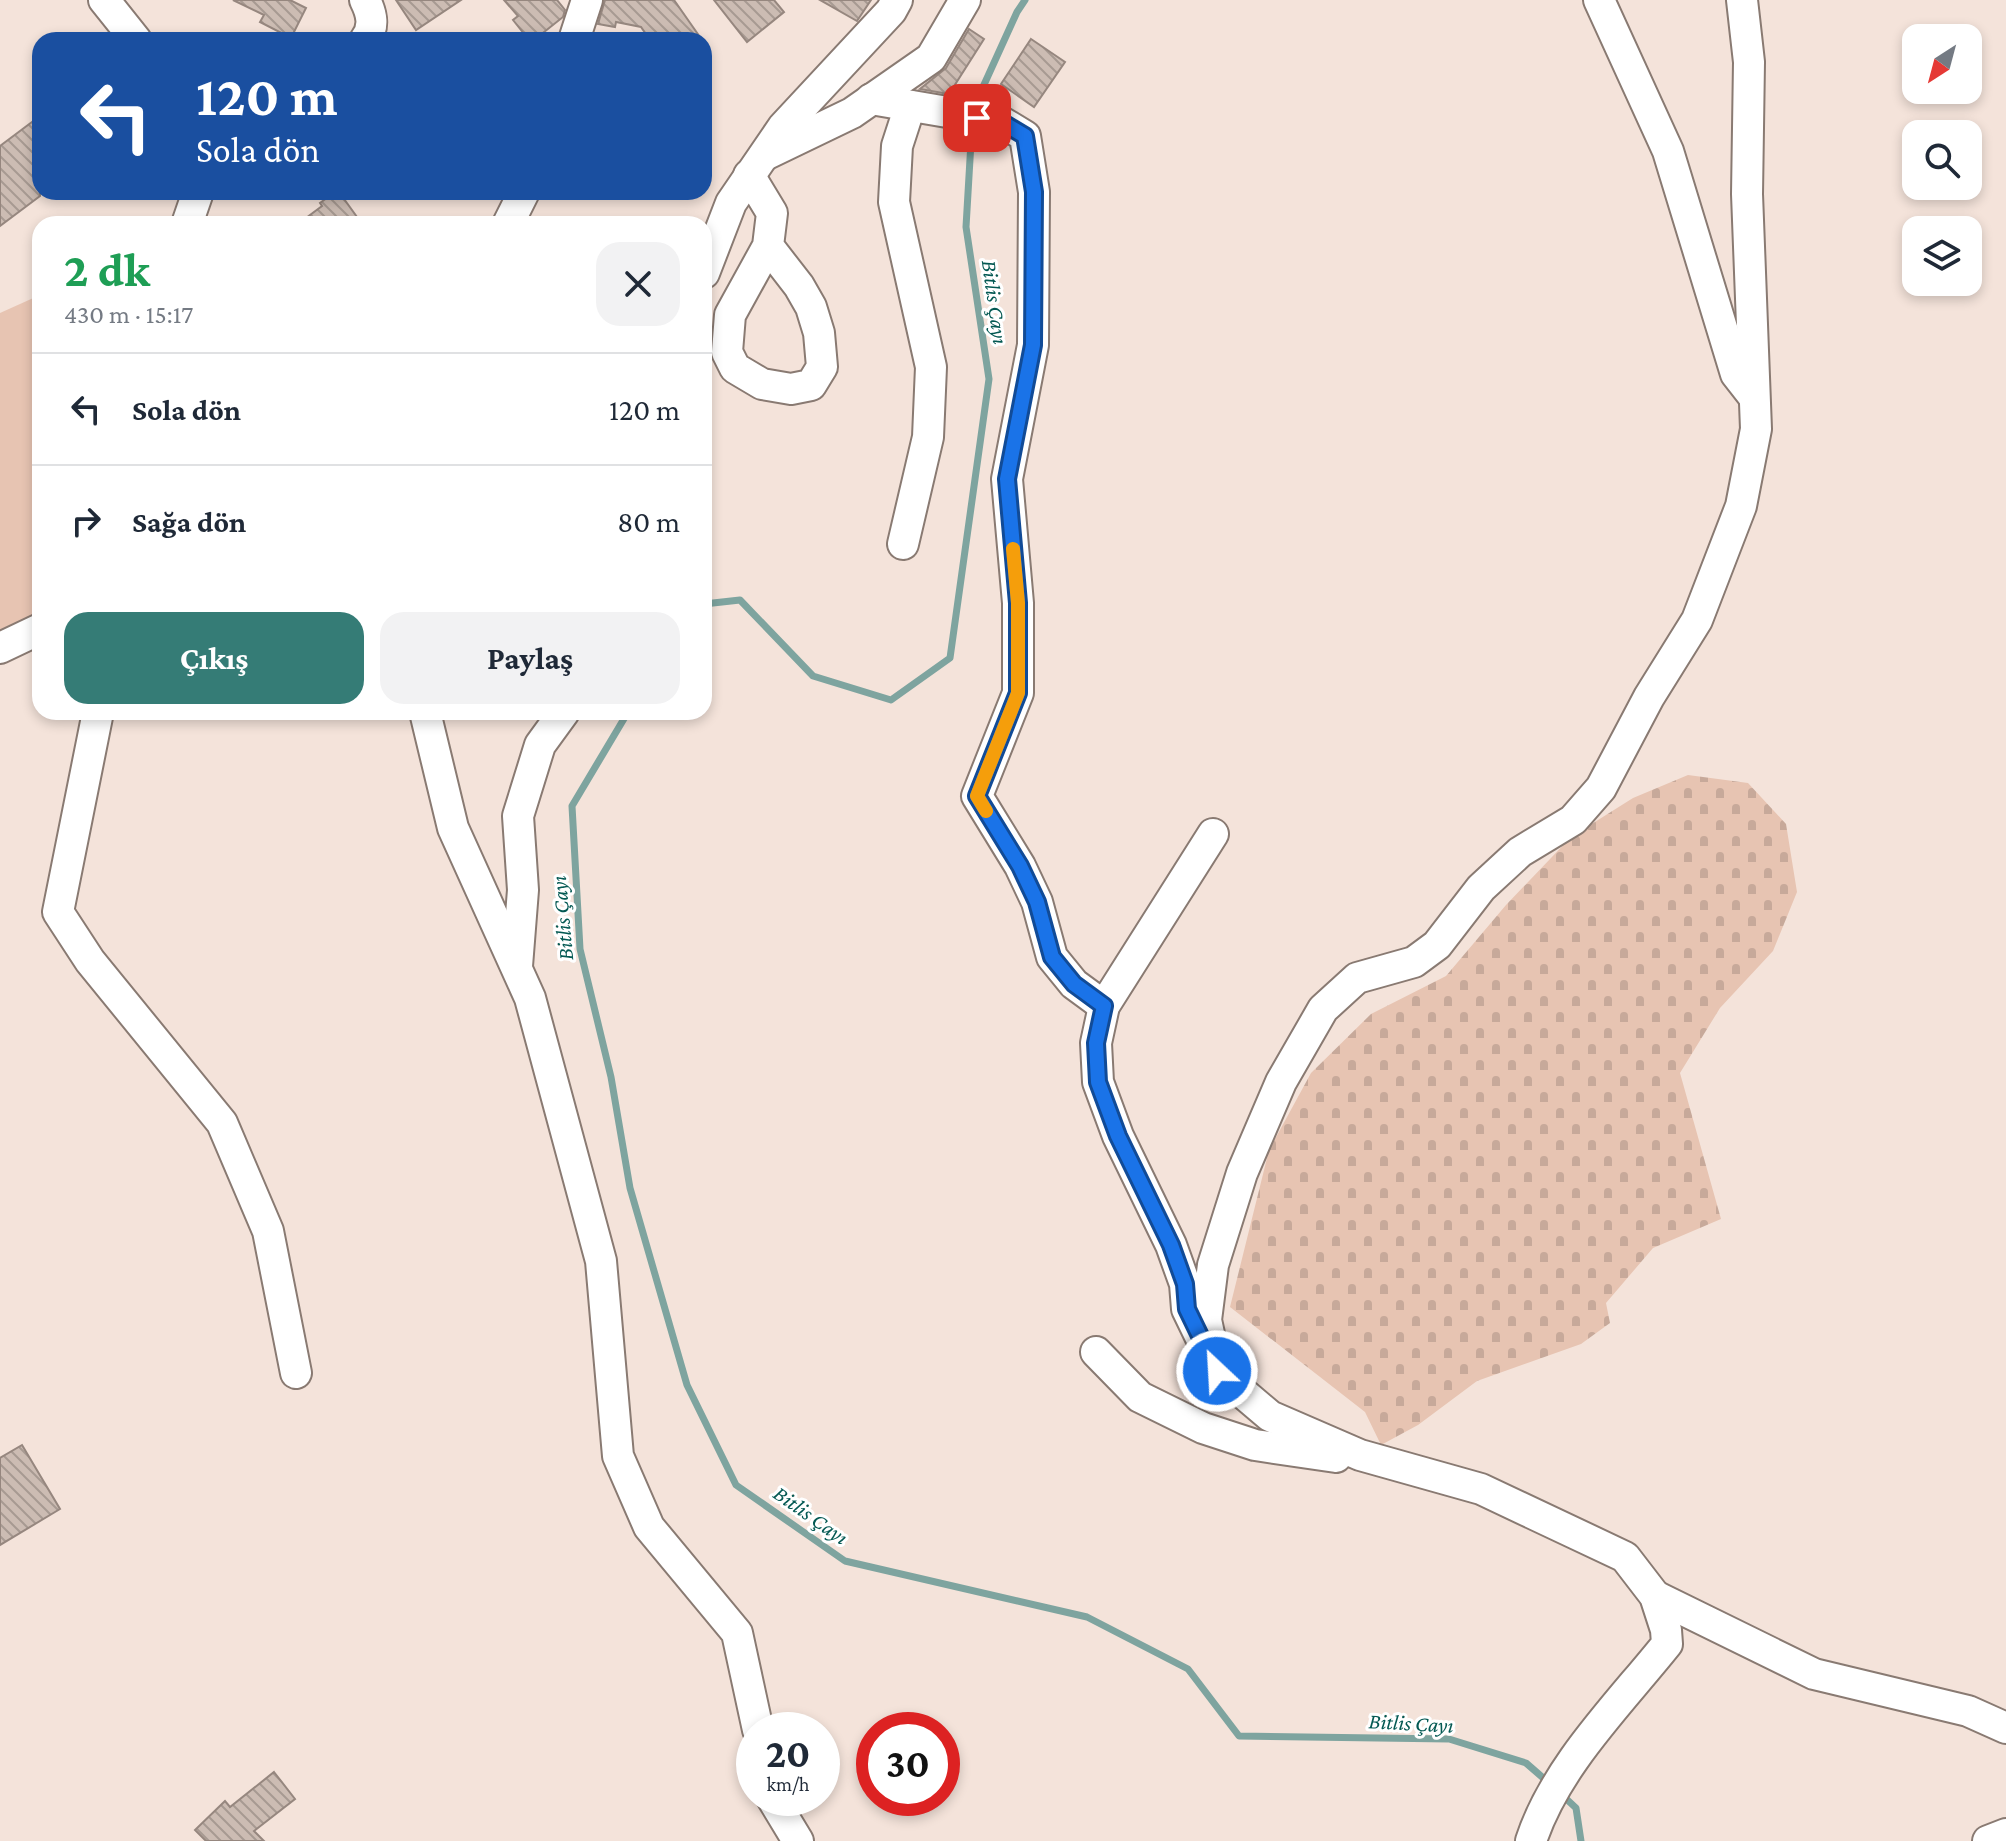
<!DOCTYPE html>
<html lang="tr">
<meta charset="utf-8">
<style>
:root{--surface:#fff;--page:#f2f2f3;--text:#1f2937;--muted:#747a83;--line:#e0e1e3;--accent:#357c76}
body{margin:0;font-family:"Crimson Pro",serif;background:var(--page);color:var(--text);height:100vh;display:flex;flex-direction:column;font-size:30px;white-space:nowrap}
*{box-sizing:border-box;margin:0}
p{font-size:26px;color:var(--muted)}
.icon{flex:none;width:44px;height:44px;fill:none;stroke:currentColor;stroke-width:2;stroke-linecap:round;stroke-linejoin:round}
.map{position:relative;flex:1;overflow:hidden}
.side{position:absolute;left:32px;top:216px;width:680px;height:504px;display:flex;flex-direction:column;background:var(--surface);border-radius:24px;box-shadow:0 4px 12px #0003}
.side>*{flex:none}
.banner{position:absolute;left:32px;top:32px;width:680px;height:168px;border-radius:24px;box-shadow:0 4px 12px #0003;background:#1a4fa0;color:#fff;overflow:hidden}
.needle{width:52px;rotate:216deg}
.tools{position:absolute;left:1902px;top:24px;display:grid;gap:16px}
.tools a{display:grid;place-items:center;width:80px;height:80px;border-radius:16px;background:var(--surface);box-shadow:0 4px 12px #0003;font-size:40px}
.speed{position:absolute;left:736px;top:1712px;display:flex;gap:16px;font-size:40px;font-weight:700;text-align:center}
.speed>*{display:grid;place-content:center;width:104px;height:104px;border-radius:50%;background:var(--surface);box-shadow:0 4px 12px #0003;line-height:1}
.speed small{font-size:20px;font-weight:400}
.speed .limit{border:12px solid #d22;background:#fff;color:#111}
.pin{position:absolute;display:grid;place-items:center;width:68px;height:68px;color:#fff;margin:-34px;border-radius:16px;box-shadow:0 4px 12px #0006}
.me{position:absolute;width:88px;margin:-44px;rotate:335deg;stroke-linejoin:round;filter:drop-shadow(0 0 6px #0008)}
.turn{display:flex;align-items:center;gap:28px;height:168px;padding:0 32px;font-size:36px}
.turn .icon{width:104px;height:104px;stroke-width:2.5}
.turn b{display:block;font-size:56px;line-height:68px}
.round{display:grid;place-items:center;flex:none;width:84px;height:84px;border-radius:24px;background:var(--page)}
.summary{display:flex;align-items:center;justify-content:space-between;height:136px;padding:0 32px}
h1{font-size:48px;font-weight:700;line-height:60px;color:#1e9e55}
.primary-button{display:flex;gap:16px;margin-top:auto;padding:16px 32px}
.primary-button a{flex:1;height:92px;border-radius:24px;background:var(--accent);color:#fff;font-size:32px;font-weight:700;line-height:92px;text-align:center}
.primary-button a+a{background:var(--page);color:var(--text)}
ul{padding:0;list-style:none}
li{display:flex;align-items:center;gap:24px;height:112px;padding:0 32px;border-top:2px solid var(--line)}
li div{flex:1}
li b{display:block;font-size:30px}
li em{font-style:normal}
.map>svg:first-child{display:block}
</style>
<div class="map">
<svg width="2006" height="1841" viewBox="0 0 2006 1841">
<defs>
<pattern id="cemetery-stones" width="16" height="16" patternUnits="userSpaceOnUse" patternTransform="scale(2)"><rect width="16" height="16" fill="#e7c4b2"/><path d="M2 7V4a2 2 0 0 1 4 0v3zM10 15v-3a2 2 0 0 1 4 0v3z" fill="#c7a99a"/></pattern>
<pattern id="building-back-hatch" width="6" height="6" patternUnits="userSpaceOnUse" patternTransform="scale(2)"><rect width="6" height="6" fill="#ccbcb3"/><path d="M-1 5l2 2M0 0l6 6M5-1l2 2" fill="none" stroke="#a79a92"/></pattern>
</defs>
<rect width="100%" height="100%" fill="#f4e3da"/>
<!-- grass -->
<polygon fill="#e7c4b2" points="40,295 40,612 0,630 0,313"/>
<!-- cemetery -->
<polygon fill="url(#cemetery-stones)" points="1688,775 1748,783 1786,824 1797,892 1773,951 1720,1008 1680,1073 1721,1219 1653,1248 1606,1303 1610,1323 1581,1344 1477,1381 1418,1425 1381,1445 1365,1412 1230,1307 1269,1150 1311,1073 1371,1014 1446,976 1506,905 1571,837 1633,798"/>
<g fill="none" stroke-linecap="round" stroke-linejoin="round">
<!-- stream -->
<g stroke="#7ea49f" stroke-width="7">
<polyline points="973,109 1017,12 1025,0"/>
<polyline points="704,604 740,600 813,676 891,700 950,658 989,379 966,227 972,125"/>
<polyline points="628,712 572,806 580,949 611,1077 630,1188 687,1385 736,1485 845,1561 1087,1617 1188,1669 1239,1736 1449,1739 1526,1763 1549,1783"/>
<polyline points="1561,1794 1576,1808 1581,1841"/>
</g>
</g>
<!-- building -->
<g fill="url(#building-back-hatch)" stroke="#96877f" stroke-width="2">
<polygon points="233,0 290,0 306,8 291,38 260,22 264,15"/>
<polygon points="396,0 461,0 416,30"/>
<polygon points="504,0 557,0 565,10 563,17 534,40 529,40 513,20 518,16"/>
<polygon points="605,0 674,0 702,40 650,40 641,27 616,22 615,27 598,24"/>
<polygon points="714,0 774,0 784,12 747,42"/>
<polygon points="820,0 871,0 857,21"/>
<polygon points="969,29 984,39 951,91 954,95 920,89 946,68"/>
<polygon points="1031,39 1065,62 1034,107 1001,84"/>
<polygon points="40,116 40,196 0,226 0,146"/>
<polygon points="335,192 339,192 362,224 298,224 322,206 320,203"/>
<polygon points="22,1445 60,1509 0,1545 0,1458"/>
<polygon points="274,1772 295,1799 254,1831 264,1841 206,1841 195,1830 225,1801 230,1807"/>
</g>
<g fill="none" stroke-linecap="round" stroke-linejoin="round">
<!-- minor casing -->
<g stroke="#897a72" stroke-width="34">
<g id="minor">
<polyline points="104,0 136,40"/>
<polyline points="1599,0 1668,151 1736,374 1754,397"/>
<path d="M365 40C375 27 372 14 365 0"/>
<polyline points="574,40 587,0"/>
<polyline points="871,99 1000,121 1025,136 1034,192 1033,345 1007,479 1018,603 1018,693 977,796 1020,866 1037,902 1052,957 1074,984 1104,1006"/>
<polyline points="767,154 852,113 931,58 965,0"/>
<polyline points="749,175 772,213 768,246 730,315 727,352 735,368 762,384 791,389 811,385 822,367 819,333 811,307 799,286 768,246"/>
<polyline points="187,224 198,192"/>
<polyline points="508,224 524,192"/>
<polyline points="704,273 731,203 783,127 891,11 897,0"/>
<polyline points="903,544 928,437 931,367 894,202 897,146 910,106"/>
<polyline points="0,648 40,629"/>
<polyline points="98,712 58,912 90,961 222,1123 268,1231 296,1373"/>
<polyline points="425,712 453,828 530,998 601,1261 618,1456 649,1527 737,1633 758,1730"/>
<polyline points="517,966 523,890 518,816 540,745 564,712"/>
<polyline points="1203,1342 1187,1309 1185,1284 1171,1245 1118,1136 1098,1082 1096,1043 1104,1006 1213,834"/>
<polyline points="1096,1352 1140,1397 1203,1428 1255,1445 1336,1457"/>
<polyline points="1655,1596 1814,1674 1968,1711 2006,1728"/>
<polyline points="772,1798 798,1841"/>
<path d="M1531 1841C1555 1767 1619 1704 1667 1644L1666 1630 1655 1596 1625 1557 1481 1489 1360 1455 1270 1416 1217 1371 1206 1320 1213 1265 1242 1173 1281 1082 1323 1009 1357 978 1414 962 1437 945 1481 888 1520 852 1573 820 1601 788 1649 697 1697 620 1741 506 1756 429 1747 194 1749 62 1742 0"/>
<polyline points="1988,1841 2006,1834"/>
</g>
</g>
<!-- minor -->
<use href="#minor" stroke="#fff" stroke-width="30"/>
</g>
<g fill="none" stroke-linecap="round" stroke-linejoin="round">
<!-- route casing -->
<g stroke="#114b97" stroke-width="20">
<polyline id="route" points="977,118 1000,121 1025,136 1034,192 1033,345 1007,479 1018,603 1018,693 977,796 1020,866 1037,902 1052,957 1074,984 1104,1006 1096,1043 1098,1082 1118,1136 1171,1245 1185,1284 1187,1309 1217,1371"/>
</g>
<!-- route -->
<use href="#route" stroke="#1a73e8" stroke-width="14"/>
<!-- slow -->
<polyline stroke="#f59e0b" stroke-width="14" points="986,811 977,796 1018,693 1018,603 1013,549"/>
</g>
<g text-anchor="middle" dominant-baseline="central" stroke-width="6" stroke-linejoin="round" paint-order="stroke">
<!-- water labels -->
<g font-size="22" font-style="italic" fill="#045953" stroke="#fff">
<text transform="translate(995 302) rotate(82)">Bitlis Çayı</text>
<text transform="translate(562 918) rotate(-95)">Bitlis Çayı</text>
<text transform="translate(811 1515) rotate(35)">Bitlis Çayı</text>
<text transform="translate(1411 1723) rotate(3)">Bitlis Çayı</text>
</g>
</g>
</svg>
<div class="tools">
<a><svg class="needle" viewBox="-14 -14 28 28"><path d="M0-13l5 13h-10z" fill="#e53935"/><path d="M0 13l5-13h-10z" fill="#747a83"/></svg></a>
<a><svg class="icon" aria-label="search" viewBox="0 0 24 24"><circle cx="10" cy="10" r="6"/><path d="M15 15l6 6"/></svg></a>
<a><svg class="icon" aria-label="layers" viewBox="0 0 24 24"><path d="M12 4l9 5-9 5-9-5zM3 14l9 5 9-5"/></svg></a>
</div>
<div class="speed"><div>20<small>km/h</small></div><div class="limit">30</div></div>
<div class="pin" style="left:977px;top:118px;background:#d93025"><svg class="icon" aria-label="arrive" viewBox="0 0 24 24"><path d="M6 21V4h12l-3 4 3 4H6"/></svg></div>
<svg class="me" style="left:1217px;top:1371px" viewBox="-20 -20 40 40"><circle r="17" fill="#1a73e8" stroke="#fff" stroke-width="3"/><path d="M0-11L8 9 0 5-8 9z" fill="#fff"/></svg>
<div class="banner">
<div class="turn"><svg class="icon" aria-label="left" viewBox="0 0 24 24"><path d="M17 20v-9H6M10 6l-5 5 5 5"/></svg><div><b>120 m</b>Sola dön</div></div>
</div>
<section class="side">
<div class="summary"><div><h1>2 dk</h1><p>430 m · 15:17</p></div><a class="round"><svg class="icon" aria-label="close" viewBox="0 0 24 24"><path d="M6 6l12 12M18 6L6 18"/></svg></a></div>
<ul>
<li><svg class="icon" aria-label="left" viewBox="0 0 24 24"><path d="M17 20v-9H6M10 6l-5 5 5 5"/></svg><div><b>Sola dön</b></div><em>120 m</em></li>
<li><svg class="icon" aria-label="right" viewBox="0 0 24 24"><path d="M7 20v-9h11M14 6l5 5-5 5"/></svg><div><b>Sağa dön</b></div><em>80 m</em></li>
</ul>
<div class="primary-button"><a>Çıkış</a><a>Paylaş</a></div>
</section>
</div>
